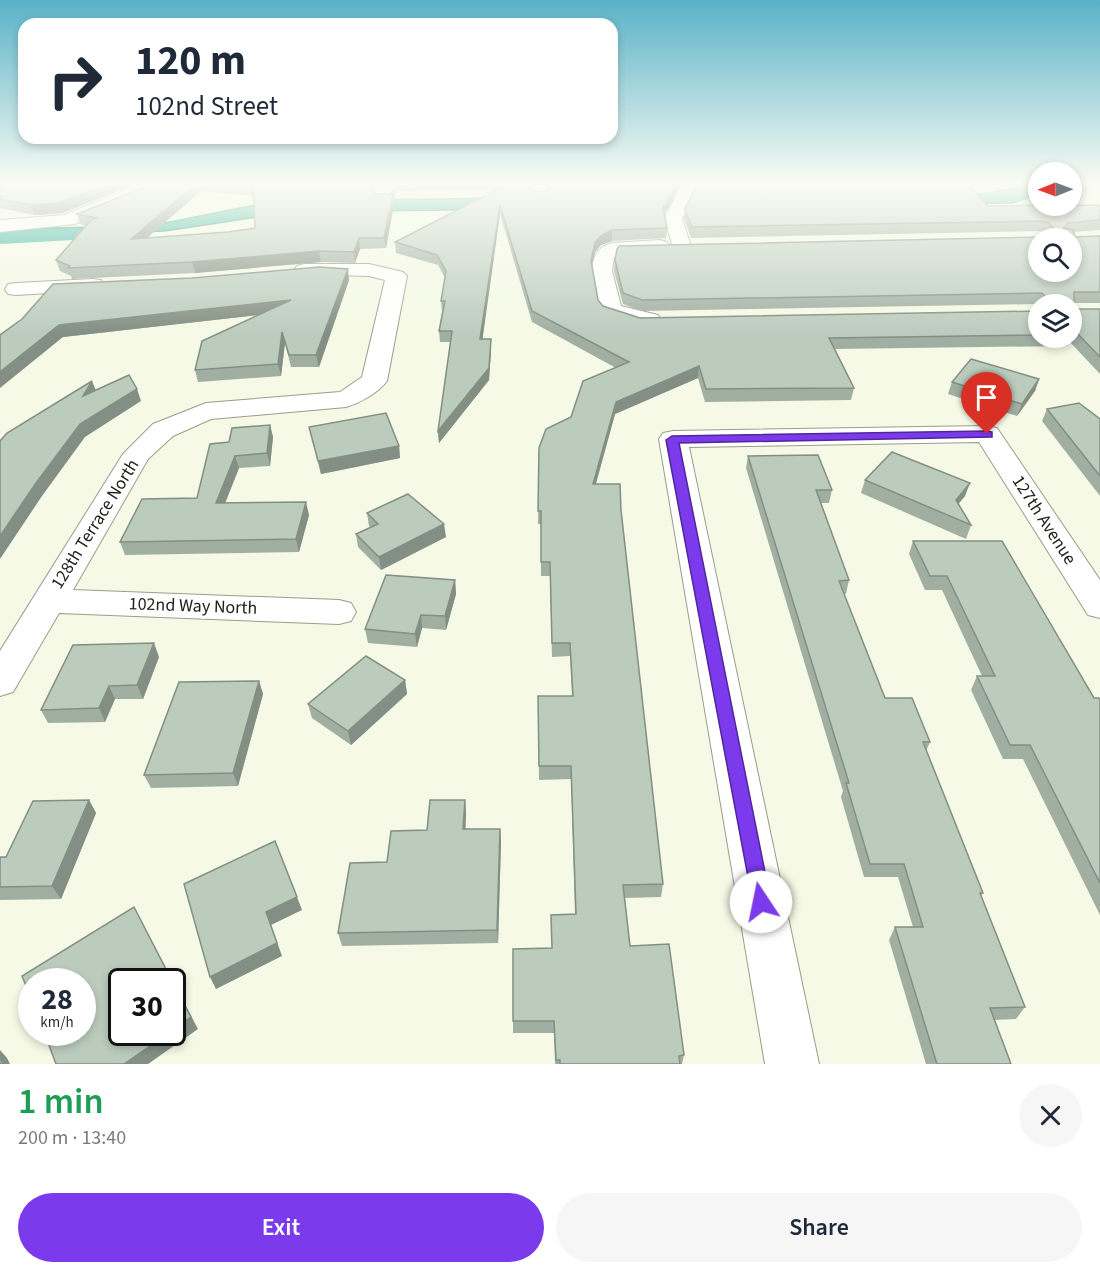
<!DOCTYPE html>
<meta charset="utf-8">
<style>
:root{--surface:#fff;--page:#f6f6f7;--text:#1f2937;--muted:#747a83;--accent:#7c3aed}
body{margin:0;font-family:"Source Sans 3",sans-serif;background:var(--page);color:var(--text);height:100vh;display:flex;flex-direction:column;font-size:22px;white-space:nowrap}
*{box-sizing:border-box;margin:0}
p{font-size:20px;color:var(--muted)}
.icon{flex:none;width:33px;height:33px;fill:none;stroke:currentColor;stroke-width:2;stroke-linecap:round;stroke-linejoin:round}
.map{position:relative;height:1064px;overflow:hidden}
.sheet{display:flex;flex-direction:column;background:var(--surface);flex:1}
.sheet>*{flex:none}
.banner{position:absolute;left:18px;top:18px;width:600px;height:126px;border-radius:18px;box-shadow:0 3px 9px #0003;background:#fff;color:var(--text);overflow:hidden}
.needle{width:39px;rotate:269deg}
.buttons{position:absolute;left:1028px;top:162px;display:grid;gap:12px}
.buttons a{display:grid;place-items:center;width:54px;height:54px;border-radius:50%;background:var(--surface);box-shadow:0 3px 9px #0003;font-size:30px}
.speed{position:absolute;left:18px;top:968px;display:flex;gap:12px;font-size:30px;font-weight:700;text-align:center}
.speed>*{display:grid;place-content:center;width:78px;height:78px;border-radius:50%;background:var(--surface);box-shadow:0 3px 9px #0003;line-height:1}
.speed small{font-size:15px;font-weight:400}
.speed .limit{border:3px solid #111;border-radius:9px;background:#fff;color:#111}
.pin{position:absolute;display:grid;place-items:center;width:51px;height:51px;color:#fff;margin:-62px -26px;border-radius:50% 50% 50% 0;rotate:-45deg;box-shadow:0 0 6px #0007}
.pin .icon{rotate:45deg}
.me{position:absolute;width:66px;margin:-33px;rotate:349deg;stroke-linejoin:round;filter:drop-shadow(0 0 4px #0008)}
.turn{display:flex;align-items:center;gap:21px;height:126px;padding:0 18px;font-size:27px}
.turn .icon{width:78px;height:78px;stroke-width:2.5}
.turn b{display:block;font-size:42px;line-height:51px}
.round{display:grid;place-items:center;flex:none;width:63px;height:63px;border-radius:32px;background:var(--page)}
.summary{display:flex;align-items:center;justify-content:space-between;height:102px;padding:0 18px}
h1{font-size:36px;font-weight:600;line-height:45px;color:#1e9e55}
.button{display:flex;gap:12px;margin-top:auto;padding:12px 18px}
.button a{flex:1;height:69px;border-radius:36px;background:var(--accent);color:#fff;font-size:24px;font-weight:600;line-height:69px;text-align:center}
.button a+a{background:var(--page);color:var(--text)}
.map>svg:first-child{display:block}
</style>
<div class="map">
<svg width="1100" height="1064" viewBox="0 0 1100 1064">
<rect width="100%" height="100%" fill="#f5f9e5"/>
<!-- water -->
<polygon fill="#24ae98" stroke="#238472" stroke-width="1.5" points="1018,185 1038,185 1038,195 1012,203 290,212 165,231 31,235 0,242 0,229 150,226 275,201 675,196 673,201 693,203 697,196 987,193 1020,187"/>
<g fill="none" stroke-linecap="round" stroke-linejoin="round">
<!-- canal -->
<polygon fill="#24ae98" fill-rule="evenodd" points="121,227 128,229 131,233 128,237 0,244 0,232"/>
<!-- minor casing -->
<g stroke="#999d8a" stroke-width="2">
<g id="minor">
<polygon points="139,185 164,185 161,189 75,224 0,232 0,220 64,215"/>
<polygon points="376,185 394,185 393,198 390,202 378,202 375,198"/>
<polygon points="529,185 547,185 548,195 545,199 533,199"/>
<polygon points="681,185 699,185 699,189 682,219 691,246 688,250 674,250 664,219"/>
<path d="M660 240 667 242 670 246 667 250 617 255 614 258 612 271 621 306 658 315 661 320 658 325C642 329 610 324 600 310 595 288 581 251 612 243Z"/>
<path d="M304 264H369L403 272 407 276 387 381C378 393 360 403 346 407L211 419 173 436 148 459 73 590 339 600 351 603 356 612 351 621 339 624 59 613 13 692 0 696V651L123 454 153 424 206 403 340 392 362 377 385 280 369 276 297 274 294 270 297 266Z"/>
<polygon points="93,279 101,280 104,285 101,290 16,295 8,294 5,289 8,284 16,283"/>
<polygon points="987,426 997,428 1100,580 1100,618 1088,615 979,442 689,447 819,1064 765,1064 659,439 663,433 673,431"/>
</g>
</g>
<!-- minor -->
<use href="#minor" fill="#fff" fill-rule="evenodd"/>
</g>
<!-- wall -->
<g fill="#a1afa3" fill-rule="evenodd">
<polygon points="0,185 63,213 35,215 0,208"/>
<path d="M150 185H374V191L375 194 395 199 386 248 360 249 355 263 321 262 195 273 72 279 71 276 60 271 56 260 86 226 80 224 77 214ZM201 191 253 196 255 228 228 232 147 238Z"/>
<polygon points="394,185 530,185 532,191 545,192 549,188 549,185 680,185 664,214 667,228 666,238 612,241 601,245 595,252 592,266 598,300 603,306 640,318 1038,311 1038,338 1071,338 1071,304 1038,304 641,311 623,304 614,271 615,260 1041,237 1043,232 1038,231 691,238 684,219 685,209 1100,205 1100,230 1073,232 1075,237 1100,235 1100,303 1074,303 1074,309 1100,309 1100,374 1069,341 1066,346 835,349 854,388 851,400 705,402 698,378 615,414 596,484 621,510 663,884 661,897 625,898 630,946 684,1055 682,1064 555,1064 554,1033 513,1033 513,1021 552,948 575,914 571,779 539,780 538,696 572,696 570,656 552,657 550,576 541,576 541,524 538,524 539,448 571,417 616,368 532,322 500,214 482,339 491,350 489,380 439,443 438,431 451,342 440,342 439,331 442,312 441,301 445,278 438,265 396,253 395,242 498,189 396,191 395,196"/>
<polygon points="349,280 319,367 291,367 285,343 281,376 198,382 195,370 259,315 63,337 0,335"/>
<polygon points="1039,379 1035,391 1017,416 948,394 952,382"/>
<polygon points="1047,409 1100,419 1100,496 1042,421"/>
<polygon points="270,425 273,437 270,466 239,468 225,503 309,515 299,552 125,555 120,542 197,498 229,442"/>
<polygon points="309,427 399,446 400,458 321,474"/>
<polygon points="748,456 832,490 829,503 821,503 849,580 846,594 844,594 885,698 930,742 926,751 983,893 981,896 1025,1007 1016,1019 994,1020 1011,1064 926,1064 889,940 895,927 913,927 898,877 864,877 841,797 843,791 746,468"/>
<polygon points="865,480 965,496 958,504 971,525 966,539 861,493"/>
<polygon points="367,513 446,537 381,570 358,547 356,534 370,527 369,526"/>
<polygon points="913,541 1094,698 1100,700 1100,915 1023,759 1003,759 971,690 977,676 982,676 942,590 925,590 909,554"/>
<polygon points="455,580 456,594 446,630 422,628 417,647 368,643 365,629"/>
<polygon points="159,657 143,699 115,699 105,722 48,723 41,710"/>
<polygon points="405,680 407,694 351,745 312,718 308,704"/>
<polygon points="259,681 263,694 238,786 151,788 144,775"/>
<polygon points="89,800 96,813 61,899 0,900 0,857 6,857"/>
<polygon points="465,800 466,813 465,829 500,829 501,842 498,943 342,946 338,933 387,862"/>
</g>
<!-- shaded-wall -->
<g fill="#838f84">
<polygon points="106,185 133,185 63,213 35,215 31,205"/>
<polygon points="195,185 200,185 201,191 134,249 131,239"/>
<polygon points="675,185 680,185 662,218 663,208"/>
<polygon points="394,190 395,199 386,248 384,238"/>
<polygon points="500,205 500,214 481,350 480,339"/>
<polygon points="612,230 612,241 601,245 595,252 590,271 591,261 595,242 602,235"/>
<polygon points="359,238 360,249 355,263 354,252"/>
<polygon points="319,251 321,262 195,273 192,262"/>
<polygon points="348,269 349,280 319,367 316,355"/>
<polygon points="291,300 293,311 63,337 0,388 0,372 59,325"/>
<polygon points="282,332 285,343 281,376 278,364"/>
<polygon points="491,339 491,350 489,380 439,443 438,431"/>
<polygon points="699,366 698,378 615,414 592,497 593,484 616,402"/>
<polygon points="1039,379 1035,391 1017,416 1022,404"/>
<polygon points="92,381 97,393 83,396"/>
<polygon points="137,389 141,401 85,437 42,496 0,559 0,536 36,483 80,424"/>
<polygon points="270,425 273,437 270,466 267,453"/>
<polygon points="399,446 400,458 321,474 318,461"/>
<polygon points="235,456 239,468 220,516 216,503"/>
<polygon points="970,483 965,496 951,513 956,500"/>
<polygon points="306,502 309,515 299,552 296,539"/>
<polygon points="444,524 446,537 381,570 379,557"/>
<polygon points="455,580 456,594 446,630 445,616"/>
<polygon points="421,615 422,628 417,647 415,634"/>
<polygon points="154,643 159,657 143,699 137,685"/>
<polygon points="405,680 407,694 351,745 348,731"/>
<polygon points="259,681 263,694 238,786 233,773"/>
<polygon points="109,686 115,699 105,722 99,708"/>
<polygon points="89,800 96,813 61,899 52,886"/>
<polygon points="465,800 466,813 465,843 463,829"/>
<polygon points="500,829 501,842 498,943 497,930"/>
<polygon points="297,897 302,910 271,925 282,956 216,989 210,977 266,912"/>
<polygon points="134,907 141,920 198,1029 148,1064 124,1064 170,1032 172,1032 172,981"/>
<polygon points="0,1050 7,1058 10,1064 3,1064 0,1056"/>
</g>
<!-- building -->
<g fill="#bbccbd" stroke="#838f84" stroke-width="1.5" fill-rule="evenodd">
<polygon points="0,185 106,185 60,203 31,205 0,199"/>
<polygon points="150,185 195,185 131,239 228,232 255,228 253,186 242,185 372,185 372,188 375,194 389,194 394,190 384,238 359,238 354,252 319,251 192,262 68,268 70,266 56,260 91,220 96,218 77,214"/>
<polygon points="506,185 530,185 532,191 545,192 550,187 550,185 675,185 663,208 667,228 612,230 602,235 595,242 591,261 598,300 603,306 640,318 1038,311 1038,335 829,338 854,388 706,389 699,366 616,402 593,484 620,484 621,510 663,884 623,885 630,946 669,944 684,1055 679,1056 680,1064 560,1064 560,1060 556,1060 554,1021 513,1021 513,949 552,948 551,915 576,914 571,766 539,766 538,696 573,696 570,643 552,643 550,562 541,562 541,511 538,511 539,448 546,429 571,417 583,381 629,362 532,311 500,205 480,339 491,339 489,368 438,431 452,331 439,331 445,301 441,301 446,271 437,255 395,242"/>
<path d="M697 185H968L988 206 1100 205V220L1068 223 1064 228 1073 230 1075 237 1100 236V292H1074V309H1100V357L1074 330 1071 334V304H1044V295L1042 293 642 300 623 293 615 260 617 249 619 246 1042 237 1044 230 1053 228 1049 223 1041 221 692 227 685 209ZM1038 238H1071V272H1038Z"/>
<polygon points="319,267 348,269 316,355 289,355 282,332 278,364 195,370 202,341 291,300 59,325 0,372 0,335 22,319 53,284 192,278"/>
<polygon points="971,359 1039,379 1022,404 952,382"/>
<polygon points="129,375 137,389 80,424 36,483 0,536 0,441 7,433 92,381 83,396"/>
<polygon points="1079,403 1100,419 1100,476 1047,409"/>
<polygon points="386,413 399,446 318,461 309,427"/>
<polygon points="270,425 267,453 235,456 216,503 306,502 296,539 120,542 142,499 197,498 210,444 229,442 232,428"/>
<polygon points="892,452 970,483 956,500 971,525 865,480"/>
<polygon points="818,455 832,490 816,490 849,580 839,581 885,698 912,698 930,742 923,742 983,893 980,893 1025,1007 990,1008 1011,1064 937,1064 895,927 923,927 904,864 870,864 846,783 849,783 748,456"/>
<polygon points="408,494 444,524 379,557 356,534 378,524 367,513"/>
<polygon points="913,541 1002,541 1094,698 1099,698 1100,700 1100,883 1030,745 1010,745 977,676 995,676 947,576 930,576"/>
<polygon points="386,575 455,580 445,616 421,615 415,634 365,629"/>
<polygon points="154,643 137,685 109,686 99,708 41,710 73,645"/>
<polygon points="366,656 405,680 348,731 308,704"/>
<polygon points="259,681 233,773 144,775 179,682"/>
<polygon points="89,800 52,886 0,887 0,857 6,857 33,801"/>
<polygon points="430,800 465,800 463,829 500,829 497,930 338,933 350,863 387,862 391,831 427,830"/>
<polygon points="275,841 297,897 266,912 277,943 210,977 184,884"/>
<polygon points="134,907 172,981 122,981 122,1032 170,1032 124,1064 56,1064 44,1032 82,1032 82,981 32,981 32,1000 22,976"/>
<polygon points="172,982 191,1017 172,1030"/>
<polygon points="0,1056 3,1064 0,1064"/>
</g>
<!-- sky -->
<linearGradient id="sky" x2="0" y2="1"><stop stop-color="#59b2c8"/><stop offset="0.55" stop-color="#fafcf3"/><stop offset="1" stop-color="#fafcf3" stop-opacity="0"/></linearGradient>
<rect width="1100" height="334" fill="url(#sky)"/>
<!-- route -->
<polygon fill="#7c3aed" stroke="#51269a" stroke-width="1.5" points="987,431 992,432 992,437 679,443 771,902 768,909 761,912 754,909 666,440 672,436"/>
<g text-anchor="middle" dominant-baseline="central" stroke-width="6" stroke-linejoin="round" paint-order="stroke">
<!-- street labels -->
<g font-size="18" fill="#20211a" stroke="#fff">
<text transform="translate(1044 520) rotate(57)">127th Avenue</text>
<text transform="translate(95 524) rotate(-58)">128th Terrace North</text>
<text transform="translate(193 606) rotate(2)">102nd Way North</text>
</g>
</g>
</svg>
<div class="buttons">
<a><svg class="needle" viewBox="-14 -14 28 28"><path d="M0-13l5 13h-10z" fill="#e53935"/><path d="M0 13l5-13h-10z" fill="#747a83"/></svg></a>
<a><svg class="icon" aria-label="search" viewBox="0 0 24 24"><circle cx="10" cy="10" r="6"/><path d="M15 15l6 6"/></svg></a>
<a><svg class="icon" aria-label="layers" viewBox="0 0 24 24"><path d="M12 4l9 5-9 5-9-5zM3 14l9 5 9-5"/></svg></a>
</div>
<div class="speed"><div>28<small>km/h</small></div><div class="limit">30</div></div>
<div class="pin" style="left:987px;top:434px;background:#d93025"><svg class="icon" aria-label="arrive" viewBox="0 0 24 24"><path d="M6 21V4h12l-3 4 3 4H6"/></svg></div>
<svg class="me" style="left:761px;top:902px" viewBox="-20 -20 40 40"><circle r="19" fill="#fff"/><path d="M0-13L10 11 0 6-10 11z" fill="#7c3aed"/></svg>
<div class="banner">
<div class="turn"><svg class="icon" aria-label="right" viewBox="0 0 24 24"><path d="M7 20v-9h11M14 6l5 5-5 5"/></svg><div><b>120 m</b>102nd Street</div></div>
</div>
</div>
<section class="sheet">
<div class="summary"><div><h1>1 min</h1><p>200 m · 13:40</p></div><a class="round"><svg class="icon" aria-label="close" viewBox="0 0 24 24"><path d="M6 6l12 12M18 6L6 18"/></svg></a></div>
<div class="button"><a>Exit</a><a>Share</a></div>
</section>
